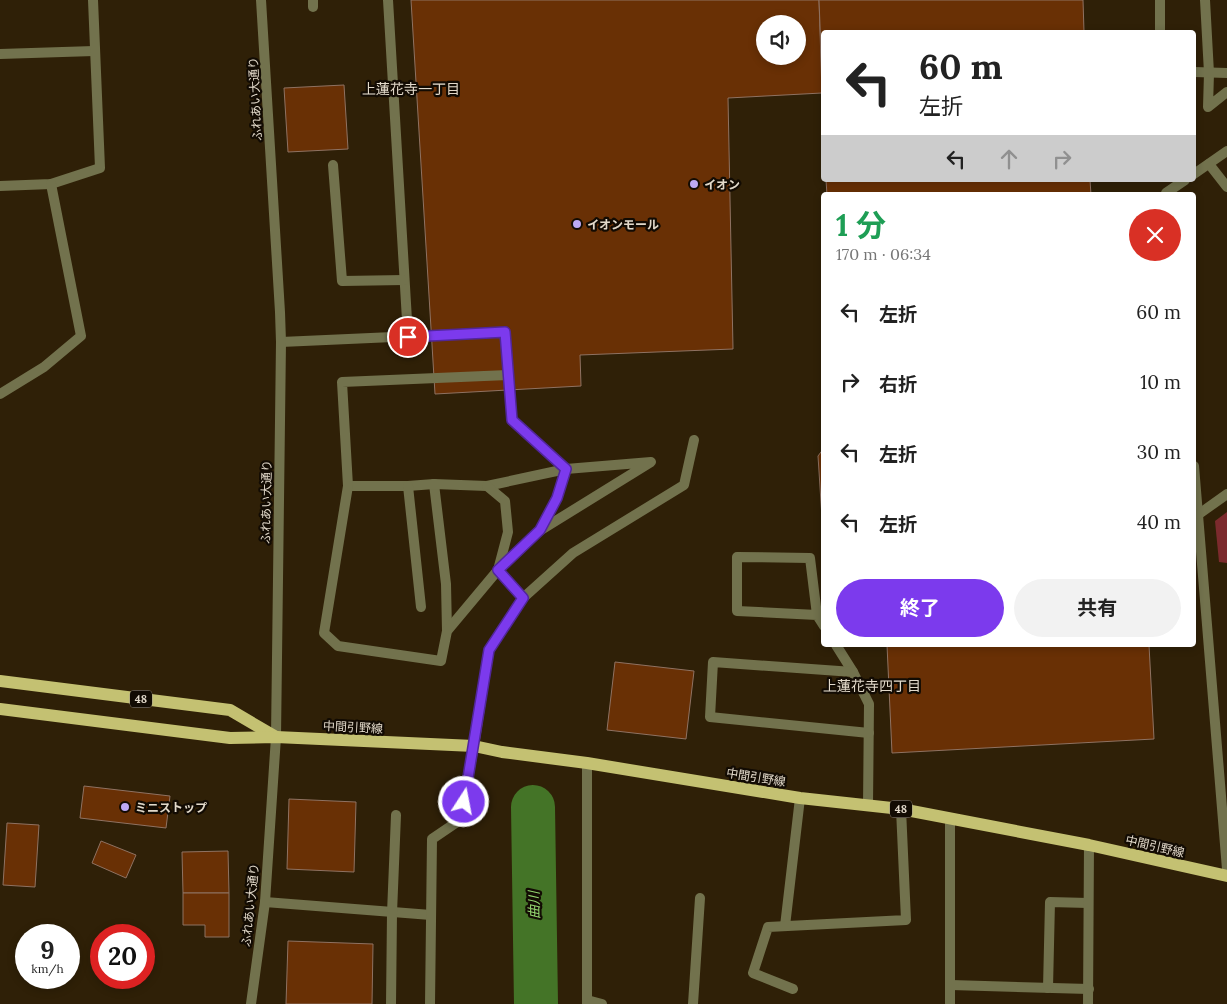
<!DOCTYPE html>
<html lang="ja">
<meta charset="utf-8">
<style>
:root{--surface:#fff;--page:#f2f2f2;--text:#222;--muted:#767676;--accent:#7c3aed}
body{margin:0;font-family:Lora,"Noto Sans JP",serif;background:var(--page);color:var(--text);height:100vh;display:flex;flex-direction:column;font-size:19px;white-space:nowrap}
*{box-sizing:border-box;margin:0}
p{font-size:16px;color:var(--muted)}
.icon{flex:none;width:28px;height:28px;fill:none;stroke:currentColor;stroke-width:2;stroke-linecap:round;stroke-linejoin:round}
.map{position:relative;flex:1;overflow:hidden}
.panel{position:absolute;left:821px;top:192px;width:375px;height:455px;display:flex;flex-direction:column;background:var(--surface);border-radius:5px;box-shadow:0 2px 8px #0003}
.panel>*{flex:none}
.top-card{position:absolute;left:821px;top:30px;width:375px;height:152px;border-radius:5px;box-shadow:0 2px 8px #0003;background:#fff;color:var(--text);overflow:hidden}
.tools{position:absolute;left:756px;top:15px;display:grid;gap:10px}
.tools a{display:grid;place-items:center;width:50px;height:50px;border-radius:50%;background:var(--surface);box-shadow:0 2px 8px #0003;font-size:25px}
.speed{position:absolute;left:15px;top:924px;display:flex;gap:10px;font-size:25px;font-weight:700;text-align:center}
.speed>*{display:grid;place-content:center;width:65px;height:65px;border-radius:50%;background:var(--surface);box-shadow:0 2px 8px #0003;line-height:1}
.speed small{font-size:12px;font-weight:400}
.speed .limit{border:8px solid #d22;background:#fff;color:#111}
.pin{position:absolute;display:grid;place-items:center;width:42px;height:42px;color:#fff;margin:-21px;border:2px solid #fff;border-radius:50%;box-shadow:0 1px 5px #0007}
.me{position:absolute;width:55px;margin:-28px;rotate:11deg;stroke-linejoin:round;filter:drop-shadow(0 0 4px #0008)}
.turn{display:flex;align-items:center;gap:18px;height:105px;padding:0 15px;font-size:22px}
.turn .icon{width:65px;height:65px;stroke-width:2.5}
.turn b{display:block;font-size:35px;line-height:42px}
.lanes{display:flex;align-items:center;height:48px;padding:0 15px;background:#0003;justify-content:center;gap:25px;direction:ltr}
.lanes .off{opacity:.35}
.round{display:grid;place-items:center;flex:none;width:52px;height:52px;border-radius:26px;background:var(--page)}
.head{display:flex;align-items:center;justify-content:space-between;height:85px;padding:0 15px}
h1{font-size:30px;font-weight:700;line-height:38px;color:#1e9e55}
.button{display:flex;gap:10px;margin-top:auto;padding:10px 15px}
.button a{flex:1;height:58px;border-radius:30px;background:var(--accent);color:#fff;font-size:20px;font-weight:700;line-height:58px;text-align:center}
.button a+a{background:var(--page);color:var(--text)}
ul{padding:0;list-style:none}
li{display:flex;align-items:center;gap:15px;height:70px;padding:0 15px}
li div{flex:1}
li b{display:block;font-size:19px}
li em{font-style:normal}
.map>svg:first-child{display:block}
</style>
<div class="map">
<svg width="1227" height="1004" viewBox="0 0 1227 1004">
<rect width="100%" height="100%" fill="#2f2007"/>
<!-- green -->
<polygon fill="#7c2a2d" points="1227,512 1227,563 1219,562 1215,521"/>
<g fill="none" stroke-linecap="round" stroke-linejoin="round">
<!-- river -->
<polyline stroke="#447427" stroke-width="44" points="533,807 536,1004"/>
</g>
<!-- building -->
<g fill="#693005" stroke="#8f7262" fill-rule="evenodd">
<path d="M411 0H819L822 93 728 98 733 349 580 355 581 386 435 394ZM765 24H798V56H765Z"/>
<polygon points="819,0 1083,0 1084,32 824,32 824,127"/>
<polygon points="344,85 348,149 288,152 284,88"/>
<polygon points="826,180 1090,180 1091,195 827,195"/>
<polygon points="824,448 824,549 818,456"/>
<polygon points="887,645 1149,645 1154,739 892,753"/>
<polygon points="615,662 694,671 686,739 607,730"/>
<polygon points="84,786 170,796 166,828 80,818"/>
<polygon points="289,799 356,802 354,872 287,869"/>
<polygon points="7,823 39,825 35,887 3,885"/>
<polygon points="101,841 136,855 126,878 92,863"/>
<polygon points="228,851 229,893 183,893 182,852"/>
<polygon points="183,893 229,893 229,937 205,937 205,925 183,925"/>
<polygon points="288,941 373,944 372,1004 286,1004"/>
</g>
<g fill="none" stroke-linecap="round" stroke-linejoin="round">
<!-- service -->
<g stroke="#72724d" stroke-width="10">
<polyline points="388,0 408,337"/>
<polyline points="1205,0 1209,73 1208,107 1227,92"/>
<polyline points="313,7 313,0"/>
<polyline points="1194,72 1227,73"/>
<polyline points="333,165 342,281 404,280"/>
<polyline points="281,342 505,332 512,420 566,469 557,498 540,530 498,570 523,598"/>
<polyline points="434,484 446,584 447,631"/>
<polyline points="348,486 408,486 434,484 487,486 566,469 651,462 541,530"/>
<polyline points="408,486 421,607"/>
<polyline points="487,486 505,501 508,532 498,570 447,631 441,661 338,646 324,633 348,486 342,382 508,375"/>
<polyline points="817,615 737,611 737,557 810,558 817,615 824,626"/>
<polyline points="836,645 853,672 869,704 868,805"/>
<polyline points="853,672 713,662 710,717 869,733"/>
<polyline points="265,902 431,915"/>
<polyline points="785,926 800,798"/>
<polyline points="951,985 1089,989"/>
<polyline points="1048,988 1050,902 1088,903"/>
<polyline points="793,989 753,973 768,927 906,920 901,809"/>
<polyline points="587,1000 602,1004"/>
<polyline points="391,1004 392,913 396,815"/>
<polyline points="430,1004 432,839 460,820 474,746 489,650 523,598 573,553 684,485 694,440"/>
<polyline points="693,1004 700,898"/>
</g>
<!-- minor -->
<g stroke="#72724d" stroke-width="10">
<polyline points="1160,0 1160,32"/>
<polyline points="0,54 94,51"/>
<polyline points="1209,164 1227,187"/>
<polyline points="1194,174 1227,151"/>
<polyline points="0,186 51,184 100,168 93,0"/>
<polyline points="1166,193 1185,180"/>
<polyline points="0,394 44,367 81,336 51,184"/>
<polyline points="1194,466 1227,869"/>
<polyline points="1199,514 1227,494"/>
<polyline points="587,763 587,1004"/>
<polyline points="950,818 950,1004"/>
<polyline points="1088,1004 1089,845"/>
</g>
<!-- tertiary -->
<polyline stroke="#72724d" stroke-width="10" points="251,1004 265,902 276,737 281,342 280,312 261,0"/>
<!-- primary -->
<g stroke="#c4c172" stroke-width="12">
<polyline points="0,681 230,710 276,737"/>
<polyline points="0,709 230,738 276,737 474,746 502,752 587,763 800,798 901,809 1089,845 1227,876"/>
</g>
</g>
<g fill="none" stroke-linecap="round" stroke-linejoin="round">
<!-- route casing -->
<g stroke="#51269a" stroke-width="12">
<polyline id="route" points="408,337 505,332 512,420 566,469 557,498 540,530 498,570 523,598 489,650 464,802"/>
</g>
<!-- route -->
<use href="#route" stroke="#7c3aed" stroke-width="9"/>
</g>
<!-- markers -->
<g fill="#bda9f5" stroke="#120b03" stroke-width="2">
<circle cx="694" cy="184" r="5"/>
<circle cx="577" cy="224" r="5"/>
<circle cx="125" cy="807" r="5"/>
</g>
<g text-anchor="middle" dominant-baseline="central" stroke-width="4.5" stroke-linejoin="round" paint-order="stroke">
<!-- shield labels -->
<g fill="#120b03" stroke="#a49b8e" stroke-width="1">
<rect x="130" y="690.5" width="22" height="17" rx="4"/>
<rect x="890" y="800.5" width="22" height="17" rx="4"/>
</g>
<g font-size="11" font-weight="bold" fill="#e2d9ca">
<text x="141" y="699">48</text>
<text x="901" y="809">48</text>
</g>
<!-- street labels -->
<g font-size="12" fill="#e2d9ca" stroke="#120b03">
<text transform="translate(255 99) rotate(-93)">ふれあい大通り</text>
<text transform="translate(266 502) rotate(-89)">ふれあい大通り</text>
<text transform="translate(353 727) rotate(3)">中間引野線</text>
<text transform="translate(756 777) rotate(9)">中間引野線</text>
<text transform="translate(1155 846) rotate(13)">中間引野線</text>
<text transform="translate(250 905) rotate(-84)">ふれあい大通り</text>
</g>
<!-- poi labels -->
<g font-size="12" font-weight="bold" fill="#e2d9ca" stroke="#120b03" text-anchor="start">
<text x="704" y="184">イオン</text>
<text x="587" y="224">イオンモール</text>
<text x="135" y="807">ミニストップ</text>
</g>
<!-- neighbourhood labels -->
<g font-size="14" fill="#e2d9ca" stroke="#120b03">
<text x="411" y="89">上蓮花寺一丁目</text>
<text x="872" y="686">上蓮花寺四丁目</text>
</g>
<!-- water labels -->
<g font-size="14" font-style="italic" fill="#94d670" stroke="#120b03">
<text transform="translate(534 905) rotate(-91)">曲川</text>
</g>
</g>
</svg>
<div class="tools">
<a><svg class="icon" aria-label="sound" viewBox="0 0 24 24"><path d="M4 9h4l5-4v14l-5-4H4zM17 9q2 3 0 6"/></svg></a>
</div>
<div class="speed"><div>9<small>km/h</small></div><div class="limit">20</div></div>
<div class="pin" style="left:408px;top:337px;background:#d93025"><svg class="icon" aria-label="arrive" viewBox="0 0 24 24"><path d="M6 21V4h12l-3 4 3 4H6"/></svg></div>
<svg class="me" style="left:464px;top:802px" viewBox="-20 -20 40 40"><circle r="17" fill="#7c3aed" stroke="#fff" stroke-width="3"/><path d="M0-11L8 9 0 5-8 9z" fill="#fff"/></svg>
<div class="top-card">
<div class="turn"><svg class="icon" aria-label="left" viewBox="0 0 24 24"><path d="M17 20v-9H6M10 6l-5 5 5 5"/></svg><div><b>60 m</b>左折</div></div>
<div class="lanes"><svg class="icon" aria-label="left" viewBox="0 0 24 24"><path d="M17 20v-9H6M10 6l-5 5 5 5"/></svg><svg class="icon off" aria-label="ahead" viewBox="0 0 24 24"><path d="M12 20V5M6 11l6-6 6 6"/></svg><svg class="icon off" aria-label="right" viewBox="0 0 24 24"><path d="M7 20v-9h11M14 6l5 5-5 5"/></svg></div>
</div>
<section class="panel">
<div class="head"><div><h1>1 分</h1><p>170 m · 06:34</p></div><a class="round" style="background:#d93025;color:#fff"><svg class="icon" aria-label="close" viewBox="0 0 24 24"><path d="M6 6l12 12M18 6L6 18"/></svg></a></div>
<ul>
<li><svg class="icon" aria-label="left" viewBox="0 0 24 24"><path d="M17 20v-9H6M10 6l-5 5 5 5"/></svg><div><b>左折</b></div><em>60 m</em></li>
<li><svg class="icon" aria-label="right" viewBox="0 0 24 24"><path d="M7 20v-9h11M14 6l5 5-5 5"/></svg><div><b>右折</b></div><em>10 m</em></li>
<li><svg class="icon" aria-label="left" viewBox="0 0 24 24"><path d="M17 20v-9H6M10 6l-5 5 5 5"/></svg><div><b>左折</b></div><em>30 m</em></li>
<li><svg class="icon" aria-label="left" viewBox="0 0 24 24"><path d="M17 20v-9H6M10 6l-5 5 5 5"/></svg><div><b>左折</b></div><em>40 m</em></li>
</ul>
<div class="button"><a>終了</a><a>共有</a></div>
</section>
</div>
